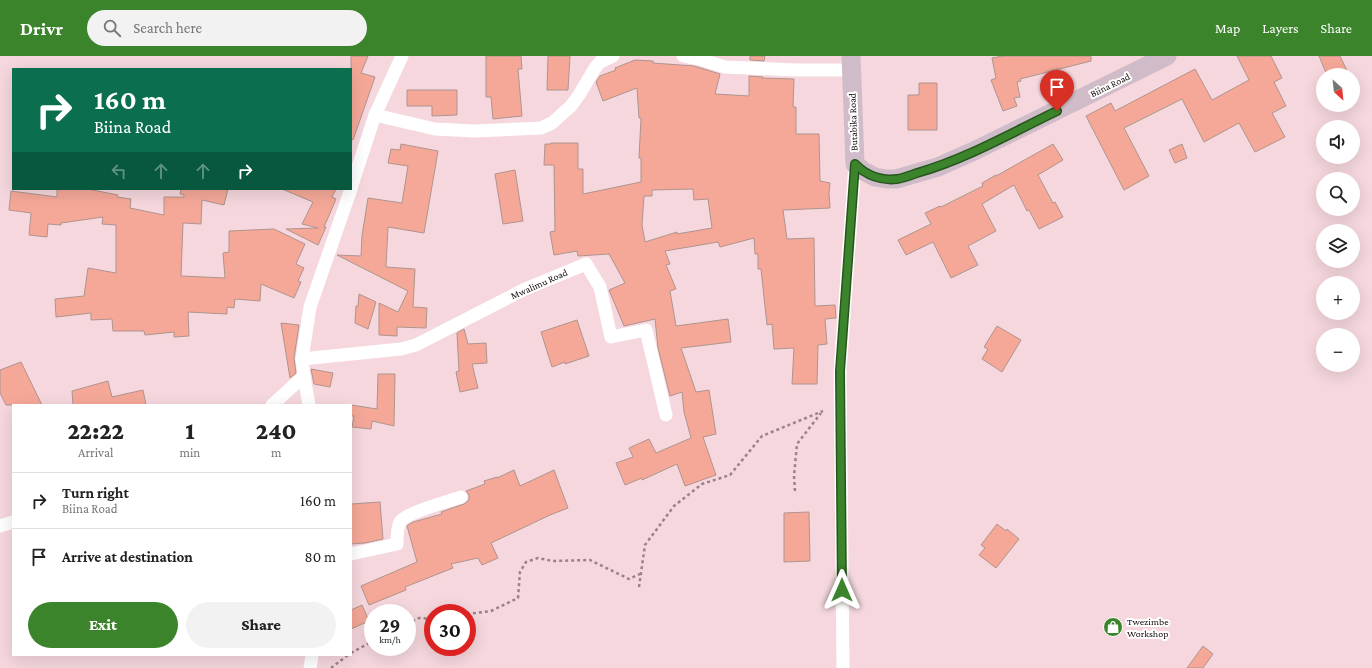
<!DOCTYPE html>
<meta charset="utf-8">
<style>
:root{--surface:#fff;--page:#f2f2f2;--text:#222;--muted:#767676;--line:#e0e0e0;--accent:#3b842b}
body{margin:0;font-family:"Crimson Pro",serif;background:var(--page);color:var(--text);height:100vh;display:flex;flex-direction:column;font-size:15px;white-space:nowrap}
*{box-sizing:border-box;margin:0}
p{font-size:13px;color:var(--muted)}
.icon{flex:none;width:22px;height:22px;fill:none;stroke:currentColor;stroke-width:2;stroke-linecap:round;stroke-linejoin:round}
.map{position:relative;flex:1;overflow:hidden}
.side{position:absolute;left:12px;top:348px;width:340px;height:252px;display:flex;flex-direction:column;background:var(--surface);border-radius:0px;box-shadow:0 4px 16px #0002}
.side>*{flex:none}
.banner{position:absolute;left:12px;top:12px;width:340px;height:122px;border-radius:0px;box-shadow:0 4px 16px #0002;background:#0b6e4f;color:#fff;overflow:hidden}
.needle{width:26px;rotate:153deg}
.controls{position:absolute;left:1316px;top:12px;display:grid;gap:8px}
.controls a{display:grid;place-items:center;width:44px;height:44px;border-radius:50%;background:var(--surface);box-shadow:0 4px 16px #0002;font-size:20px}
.speed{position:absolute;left:364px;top:548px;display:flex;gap:8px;font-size:20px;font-weight:700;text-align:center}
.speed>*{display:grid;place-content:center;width:52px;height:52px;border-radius:50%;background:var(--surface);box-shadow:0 4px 16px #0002;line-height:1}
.speed small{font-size:10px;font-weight:400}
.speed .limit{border:6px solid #d22;background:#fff;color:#111}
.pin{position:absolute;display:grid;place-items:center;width:34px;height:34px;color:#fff;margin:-41px -17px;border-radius:50% 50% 50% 0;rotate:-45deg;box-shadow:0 0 4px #0007}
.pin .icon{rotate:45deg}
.me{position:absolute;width:44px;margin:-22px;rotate:0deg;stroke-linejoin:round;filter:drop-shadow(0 0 3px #0008)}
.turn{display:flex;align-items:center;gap:14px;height:84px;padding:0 16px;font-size:18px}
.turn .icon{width:52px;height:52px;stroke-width:2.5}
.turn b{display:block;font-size:28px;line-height:34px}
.lanes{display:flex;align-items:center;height:38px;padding:0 16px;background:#0003;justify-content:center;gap:20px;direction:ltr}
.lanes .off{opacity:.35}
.eta{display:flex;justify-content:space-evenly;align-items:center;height:68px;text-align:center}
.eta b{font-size:24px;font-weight:800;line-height:28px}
.button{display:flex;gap:8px;margin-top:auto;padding:8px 16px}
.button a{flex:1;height:46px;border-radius:24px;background:var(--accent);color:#fff;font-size:16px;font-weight:800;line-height:46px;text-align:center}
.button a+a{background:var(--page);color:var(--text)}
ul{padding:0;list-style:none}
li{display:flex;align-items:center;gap:12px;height:56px;padding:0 16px;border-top:1px solid var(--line)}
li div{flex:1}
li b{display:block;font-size:15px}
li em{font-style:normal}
header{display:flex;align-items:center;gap:24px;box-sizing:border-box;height:56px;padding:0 20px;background:var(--accent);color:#fff}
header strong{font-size:19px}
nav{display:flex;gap:22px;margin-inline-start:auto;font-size:14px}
.search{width:280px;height:36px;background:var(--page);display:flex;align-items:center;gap:10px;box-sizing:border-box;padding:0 14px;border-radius:22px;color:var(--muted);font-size:15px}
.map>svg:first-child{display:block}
</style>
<header>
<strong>Drivr</strong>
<div class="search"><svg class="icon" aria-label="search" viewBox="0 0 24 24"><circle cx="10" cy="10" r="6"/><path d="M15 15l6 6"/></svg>Search here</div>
<nav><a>Map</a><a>Layers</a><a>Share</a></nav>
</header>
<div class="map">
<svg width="1372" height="612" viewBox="0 0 1372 612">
<rect width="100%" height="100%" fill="#f5d7dd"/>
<!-- building -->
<g fill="#f5a898" stroke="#af948e" fill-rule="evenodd">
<polygon points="351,0 368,0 361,17 375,21 353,84 351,83"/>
<polygon points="486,0 521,0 522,13 518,13 522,60 493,63 491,41 486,41"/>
<polygon points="548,0 570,0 568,34 547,34"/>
<polygon points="750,0 765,0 764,5 750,4"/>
<polygon points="1003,0 1091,0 1091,5 1020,23 1021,25 1017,26 1020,41 1014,42 1017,50 1003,55 991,24 996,22 992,2"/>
<polygon points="1237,0 1271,0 1282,22 1274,26 1286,50 1272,57 1285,81 1255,96 1239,67 1204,86 1182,43 1124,72 1149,120 1124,134 1086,60 1111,47 1115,55 1195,13 1212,44 1249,24"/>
<polygon points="1319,0 1340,0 1349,19 1327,19"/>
<path d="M635 4 653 5V7L694 10 720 18 715 38 749 40V20L763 21 762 22 794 23 793 51H796V78H819L820 125 830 127 829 137 830 152 783 154 787 183 814 182 815 250 835 249 836 262 825 263 827 288 818 289 817 328H792L794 292 774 293 772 268 767 269 761 213H758V198H755L754 182 720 191 718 186 665 195 670 208 666 209 676 233 670 235 676 270 728 263 731 286 681 292 696 336 709 334 716 378 703 381 716 419 685 430 677 408 642 424V422L625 429 616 407 633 401 629 392 649 383 656 397 691 382 684 356 682 336 670 340 658 292 655 263 624 270 609 234 625 227 609 198 578 200 577 195 554 199 550 176 555 175 554 109H544L545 88H551V87H578V113H583V138L641 126V102H639L641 62H639L637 32 603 45 596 26 600 20 616 14 615 12ZM693 133 694 144 708 143 712 172 677 178V176L645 186 642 169 644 140H652V134Z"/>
<polygon points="919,27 937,27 937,74 908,74 908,39 919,39"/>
<polygon points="407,34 457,34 457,59 432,60 432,50 407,50"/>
<polygon points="401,88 438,95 424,177 388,171 386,211 415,213 413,251 427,252 426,272 397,271 397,280 379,279 379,247 398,256 408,235 337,199 361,200 362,180 368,142 402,147 408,110 388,107 391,93 400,94"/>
<polygon points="1053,88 1063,104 1038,119 1053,147 1055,146 1063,161 1039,173 1029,154 1027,155 1014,129 982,148 996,175 968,190 978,209 951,222 933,186 906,199 898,184 931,168 925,157 940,150 941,151 983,130 982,127 996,119 996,120"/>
<polygon points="1182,88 1187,102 1175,107 1169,94"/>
<polygon points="515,114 523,165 503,168 495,118"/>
<polygon points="57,133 88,133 118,139 117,141 131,143 130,152 164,159 164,141 184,141 184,139 180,138 181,133 228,133 224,149 202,144 201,168 183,167 181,220 225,222 223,197 229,196 229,175 274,173 305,188 296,208 304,212 298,225 301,226 294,242 261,228 260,245 235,243 234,252 227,251 227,258 188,256 189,280 174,281 174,276 145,279 144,275 113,275 112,263 91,264 91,257 56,261 55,243 84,240 88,212 116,217 116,169 102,168 103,161 61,167 61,169 48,168 47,181 29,179 31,157 9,154 11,135 57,141"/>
<polygon points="282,133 336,133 332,141 336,143 324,171 326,171 318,189 286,173 318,172 302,168 313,146"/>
<polygon points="359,238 376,246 368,273 355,267 356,250 358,250"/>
<polygon points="577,264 589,300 565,308 565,306 552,311 541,276"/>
<polygon points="281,267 299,269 294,302 296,317 290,322"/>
<polygon points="997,270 1021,284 1002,316 982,303 988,293 984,291"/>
<polygon points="464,273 468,288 486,287 487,307 472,308 478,332 460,336 456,316 459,315 457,277"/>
<polygon points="21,306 42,349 6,349 0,337 0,314"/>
<polygon points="311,313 333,317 330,331 314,328"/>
<polygon points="378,318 395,318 394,370 372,365 371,373 352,371 354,360 351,360 351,349 377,353"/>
<polygon points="108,325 112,341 143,334 146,349 73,349 72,335"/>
<polygon points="514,414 520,430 554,414 568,452 550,459 491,487 498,502 482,509 478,502 451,508 453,512 405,531 406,534 369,549 361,530 417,506 407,470 408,469 413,466 442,458 441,456 464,448 469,444 469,439 466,435 485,428 484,425 497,421 497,422"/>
<polygon points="380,446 383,483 365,487 351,488 351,448"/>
<polygon points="809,456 810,505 784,506 784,457"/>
<polygon points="997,468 1006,475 1007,473 1019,483 996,512 979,499 985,492 981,489"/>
<polygon points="362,549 369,565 351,573 351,554"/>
<polygon points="1203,590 1213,598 1203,612 1187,612"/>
</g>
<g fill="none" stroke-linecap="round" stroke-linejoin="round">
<!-- path -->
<g stroke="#998387" stroke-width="2.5" stroke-dasharray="3 3" stroke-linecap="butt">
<polyline points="795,435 794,420 797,388 821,357"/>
<polyline points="639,531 645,489 674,450 702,428 730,419 762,380 823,355"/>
<polyline points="467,558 491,555 518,542 520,516 526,506 538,502 553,505 590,504 629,523 640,518"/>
<polyline points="407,568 419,562 433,563"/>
<polyline points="351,597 373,585"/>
<polyline points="331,612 348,599"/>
</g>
<!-- minor -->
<g stroke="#fff" stroke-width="13">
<polyline points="683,0 703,4 725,11 797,14 851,14"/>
<polyline points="375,59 435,73 475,75 541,72 552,67 571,50 579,39 595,12 600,6 613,0"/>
<polyline points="351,132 375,59 402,0"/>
<polyline points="302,303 401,293 416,289 525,233 586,208 600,231 611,281 646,274 666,359"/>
<polyline points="272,349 304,320"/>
<polyline points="309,349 304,320 302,303 310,251 351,133"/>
<polyline points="0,470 13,466"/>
<path d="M351 498 397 488C397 481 397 472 400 466 405 457 449 445 461 441"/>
<polyline points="310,612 312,599"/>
<polyline points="843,612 840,315 855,108"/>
</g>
<!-- secondary -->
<polyline stroke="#d0bbc8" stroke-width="19" points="851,0 855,108 863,115 875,121 886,123 896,123 938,111 974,95 1167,0"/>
</g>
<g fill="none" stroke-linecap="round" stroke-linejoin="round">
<!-- route casing -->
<g stroke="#26561c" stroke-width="10">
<path id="route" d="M842 534 840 315 855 108C866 119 881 125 897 123 904 122 911 119 917 117 966 103 1011 77 1057 55"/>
</g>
<!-- route -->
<use href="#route" stroke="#3b842b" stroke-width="7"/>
</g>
<!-- icons -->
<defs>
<g id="shop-disc" transform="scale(1)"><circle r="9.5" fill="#3b842b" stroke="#fff"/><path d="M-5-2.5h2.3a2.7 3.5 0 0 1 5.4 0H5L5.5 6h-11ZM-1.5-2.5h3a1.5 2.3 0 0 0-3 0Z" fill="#fff"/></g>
</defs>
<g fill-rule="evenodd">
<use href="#shop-disc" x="1113" y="571"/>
</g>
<g text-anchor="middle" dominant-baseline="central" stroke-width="4" stroke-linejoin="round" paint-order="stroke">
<!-- street labels -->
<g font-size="10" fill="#160c0e" stroke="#fff">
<text transform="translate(1110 29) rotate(-26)">Biina Road</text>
<text transform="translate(853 66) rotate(-92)">Butabika Road</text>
<text transform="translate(539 228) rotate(-24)">Mwalimu Road</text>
</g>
<!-- poi labels -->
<g font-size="10" fill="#160c0e" stroke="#fff" text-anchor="start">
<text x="1127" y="565">Twezimbe<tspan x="1127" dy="12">Workshop</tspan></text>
</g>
</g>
</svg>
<div class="controls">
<a><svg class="needle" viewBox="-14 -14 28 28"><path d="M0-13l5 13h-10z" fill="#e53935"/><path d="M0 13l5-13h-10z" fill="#767676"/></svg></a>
<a><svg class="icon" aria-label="sound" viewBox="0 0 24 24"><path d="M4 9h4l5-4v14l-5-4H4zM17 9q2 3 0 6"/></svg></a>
<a><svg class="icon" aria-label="search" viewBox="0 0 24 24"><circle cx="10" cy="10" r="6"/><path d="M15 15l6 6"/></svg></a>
<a><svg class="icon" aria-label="layers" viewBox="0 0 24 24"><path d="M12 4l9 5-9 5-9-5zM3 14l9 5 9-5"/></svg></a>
<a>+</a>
<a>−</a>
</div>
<div class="speed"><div>29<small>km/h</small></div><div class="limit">30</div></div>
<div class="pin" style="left:1057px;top:55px;background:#d93025"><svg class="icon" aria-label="arrive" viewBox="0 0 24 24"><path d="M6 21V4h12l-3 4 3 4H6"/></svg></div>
<svg class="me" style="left:842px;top:534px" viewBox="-20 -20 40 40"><path d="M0-17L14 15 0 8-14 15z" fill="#3b842b" stroke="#fff" stroke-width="4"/></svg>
<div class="banner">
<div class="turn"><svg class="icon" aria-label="right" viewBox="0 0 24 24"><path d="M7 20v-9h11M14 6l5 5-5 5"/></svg><div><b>160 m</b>Biina Road</div></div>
<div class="lanes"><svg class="icon off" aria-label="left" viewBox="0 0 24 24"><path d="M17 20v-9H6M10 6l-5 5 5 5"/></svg><svg class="icon off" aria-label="ahead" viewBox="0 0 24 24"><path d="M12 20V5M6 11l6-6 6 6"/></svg><svg class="icon off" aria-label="ahead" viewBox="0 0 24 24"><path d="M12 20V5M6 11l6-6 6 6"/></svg><svg class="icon" aria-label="right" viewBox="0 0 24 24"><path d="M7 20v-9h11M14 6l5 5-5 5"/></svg></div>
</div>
<section class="side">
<div class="eta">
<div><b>22:22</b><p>Arrival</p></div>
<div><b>1</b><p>min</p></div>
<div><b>240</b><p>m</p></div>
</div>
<ul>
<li><svg class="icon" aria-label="right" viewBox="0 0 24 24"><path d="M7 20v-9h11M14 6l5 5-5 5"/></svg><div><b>Turn right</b><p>Biina Road</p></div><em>160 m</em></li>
<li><svg class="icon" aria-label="arrive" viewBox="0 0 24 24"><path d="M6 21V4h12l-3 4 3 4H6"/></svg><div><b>Arrive at destination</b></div><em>80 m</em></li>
</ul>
<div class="button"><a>Exit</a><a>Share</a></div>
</section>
</div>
